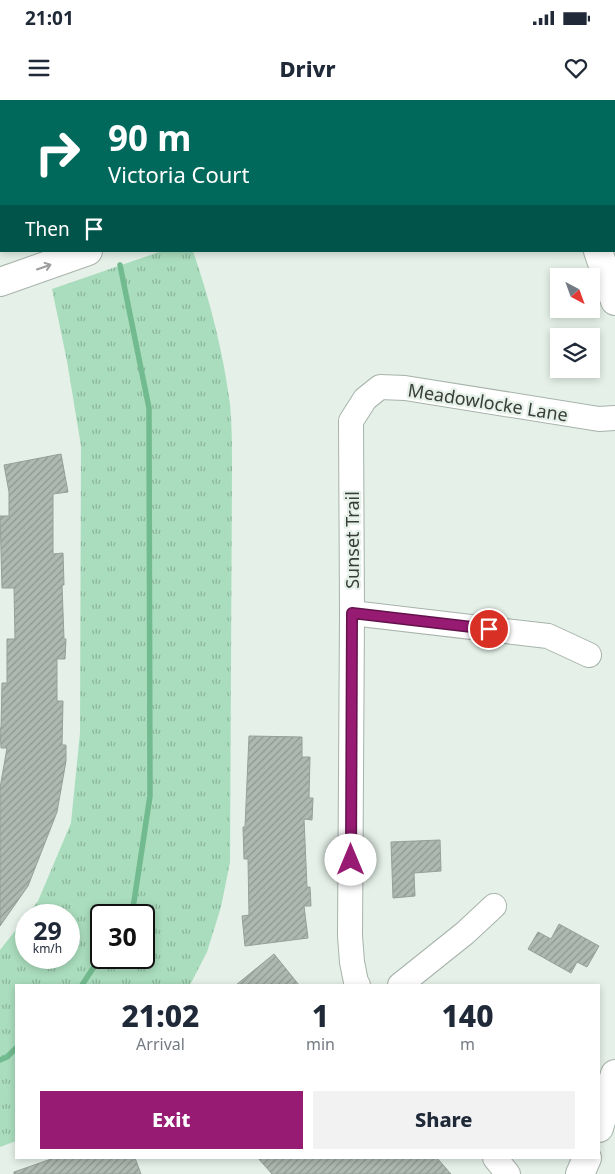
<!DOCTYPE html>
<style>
:root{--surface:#fff;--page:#f2f2f3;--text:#1f2937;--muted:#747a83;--accent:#981b73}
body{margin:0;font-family:"Noto Sans",sans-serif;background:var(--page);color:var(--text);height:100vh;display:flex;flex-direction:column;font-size:19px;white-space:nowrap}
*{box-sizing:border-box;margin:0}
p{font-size:16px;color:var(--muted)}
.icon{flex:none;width:28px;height:28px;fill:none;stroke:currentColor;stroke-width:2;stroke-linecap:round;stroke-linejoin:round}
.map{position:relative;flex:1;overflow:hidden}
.side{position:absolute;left:15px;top:884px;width:585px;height:175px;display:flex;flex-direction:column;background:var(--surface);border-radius:0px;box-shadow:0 2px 8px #0003}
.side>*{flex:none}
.guide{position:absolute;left:0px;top:0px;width:615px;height:152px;box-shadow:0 2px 8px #0003;background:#00695c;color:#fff;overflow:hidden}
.needle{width:32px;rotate:139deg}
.fabs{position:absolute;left:550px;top:168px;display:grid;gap:10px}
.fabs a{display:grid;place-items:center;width:50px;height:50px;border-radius:0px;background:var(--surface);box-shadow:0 2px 8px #0003;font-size:25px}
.speed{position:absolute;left:15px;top:804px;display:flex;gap:10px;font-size:25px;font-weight:700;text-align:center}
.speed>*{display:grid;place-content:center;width:65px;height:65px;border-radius:50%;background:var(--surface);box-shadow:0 2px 8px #0003;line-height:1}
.speed small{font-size:12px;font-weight:400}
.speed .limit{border:2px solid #111;border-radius:8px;background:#fff;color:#111}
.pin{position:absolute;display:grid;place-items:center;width:42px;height:42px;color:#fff;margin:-21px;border:2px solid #fff;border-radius:50%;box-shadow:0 1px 5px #0007}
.me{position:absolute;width:55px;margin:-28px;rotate:0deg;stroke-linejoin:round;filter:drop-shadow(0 0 4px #0008)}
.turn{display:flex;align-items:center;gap:18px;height:105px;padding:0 25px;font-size:22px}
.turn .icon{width:65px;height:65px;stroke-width:2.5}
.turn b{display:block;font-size:35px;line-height:42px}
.then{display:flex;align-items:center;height:48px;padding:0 25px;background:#0003;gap:10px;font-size:19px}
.eta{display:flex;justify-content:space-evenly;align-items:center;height:85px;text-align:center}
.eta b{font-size:30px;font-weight:800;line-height:35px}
.button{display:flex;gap:10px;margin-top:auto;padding:10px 25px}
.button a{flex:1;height:58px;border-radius:0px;background:var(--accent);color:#fff;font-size:20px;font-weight:800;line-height:58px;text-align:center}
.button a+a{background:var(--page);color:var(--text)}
.status{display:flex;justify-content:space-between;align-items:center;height:35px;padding:0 25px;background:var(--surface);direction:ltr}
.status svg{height:14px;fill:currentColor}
header{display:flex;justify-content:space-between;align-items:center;height:65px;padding:0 25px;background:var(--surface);font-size:22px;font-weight:800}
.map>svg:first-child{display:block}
</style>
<div class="status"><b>21:01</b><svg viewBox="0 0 49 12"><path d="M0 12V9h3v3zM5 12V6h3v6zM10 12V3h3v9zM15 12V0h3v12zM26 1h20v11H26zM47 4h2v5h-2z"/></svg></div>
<header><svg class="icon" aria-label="menu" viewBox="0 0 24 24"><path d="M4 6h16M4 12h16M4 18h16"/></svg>Drivr<svg class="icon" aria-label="heart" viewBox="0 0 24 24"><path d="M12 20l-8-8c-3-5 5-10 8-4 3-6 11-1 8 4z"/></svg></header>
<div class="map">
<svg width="615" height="1074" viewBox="0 0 615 1074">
<defs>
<pattern id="grass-tufts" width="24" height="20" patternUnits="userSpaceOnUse" patternTransform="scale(1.25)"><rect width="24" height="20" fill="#aaddbd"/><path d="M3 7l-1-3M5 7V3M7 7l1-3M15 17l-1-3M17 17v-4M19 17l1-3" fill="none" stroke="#8bb49b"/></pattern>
<pattern id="building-hatch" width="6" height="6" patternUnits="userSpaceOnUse" patternTransform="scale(1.25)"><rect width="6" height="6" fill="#adb9b1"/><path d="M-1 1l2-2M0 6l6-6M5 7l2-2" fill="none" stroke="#8e9891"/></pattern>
</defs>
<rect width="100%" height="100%" fill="#e4f0e8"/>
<!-- grass -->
<path fill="url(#grass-tufts)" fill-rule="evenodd" d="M162 151H193C210 201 223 251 230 304 232 325 232 347 232 369L230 762 221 807 207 852 190 885H16V1041L0 1047V850L26 817V858H69V815H27L38 801 71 723 80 633 81 346 67 261 52 189ZM101 815H144V858H101Z"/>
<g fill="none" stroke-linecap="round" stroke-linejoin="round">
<!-- stream -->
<g stroke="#72ba8f" stroke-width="5.5">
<polyline points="64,0 64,1"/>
<polyline points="120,165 149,308 150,696 133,808 128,815"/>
<polyline points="82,885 101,856"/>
<polyline points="0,960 7,957 16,948"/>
</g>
</g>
<!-- building -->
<g fill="url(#building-hatch)" stroke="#94a098">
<polygon points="61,354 68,392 53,394 53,454 63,453 64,485 62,485 64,539 66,539 65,559 57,559 57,601 63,601 62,645 66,645 66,661 57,712 28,786 0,826 0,688 7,648 1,648 0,628 1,628 2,583 7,583 7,539 15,539 14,488 2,488 0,416 9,416 9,392 4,365"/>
<polygon points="249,636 302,637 302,657 310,657 309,698 313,698 312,720 304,719 307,787 310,787 311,806 304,806 308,838 245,846 242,816 249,815 248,759 244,759 243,727 245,727"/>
<polygon points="440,740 441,771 414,773 415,796 393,798 391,742"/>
<polygon points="559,824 599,846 587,867 577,862 571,873 528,849 538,832 551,839"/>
<polygon points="274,854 299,885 236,885"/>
<polygon points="54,1058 135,1058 141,1074 14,1074 14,1072"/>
<polygon points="258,1058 437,1058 451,1074 272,1074"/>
</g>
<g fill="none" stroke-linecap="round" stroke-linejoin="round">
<!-- minor casing -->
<g stroke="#a7b3ab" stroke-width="26">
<g id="minor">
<polyline points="215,0 215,1"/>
<polyline points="312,0 313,1"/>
<polyline points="352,513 548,536 589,555"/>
<polyline points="358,885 356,882 352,862 350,836 352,513 351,321 365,299 380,287 405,288 599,319 615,318"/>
<polyline points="400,885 465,833 494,806"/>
<polyline points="495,1058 508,1074"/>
</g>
</g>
<!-- major casing -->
<g stroke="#a7b3ab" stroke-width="30">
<g id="major">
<polyline points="598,0 598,1"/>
<polyline points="334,1 338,0"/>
<polyline points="528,1 532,0"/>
<polyline points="614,47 615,51"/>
<polyline points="0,114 1,114"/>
<polyline points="598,151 615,201"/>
<polyline points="0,182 88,151"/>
<polyline points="599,1028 615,974"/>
<polyline points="580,1074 587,1058"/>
</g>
</g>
<!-- minor -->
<use href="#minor" stroke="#fff" stroke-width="24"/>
<!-- major -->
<use href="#major" stroke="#fff" stroke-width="28"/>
</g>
<!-- one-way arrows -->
<defs><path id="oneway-shaft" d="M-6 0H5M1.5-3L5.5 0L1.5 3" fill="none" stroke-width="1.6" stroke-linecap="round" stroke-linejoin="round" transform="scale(1.25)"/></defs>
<use stroke="#9c9e9c" href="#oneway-shaft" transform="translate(44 167) rotate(-19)"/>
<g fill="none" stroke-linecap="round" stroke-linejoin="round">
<!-- route casing -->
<g stroke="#63124b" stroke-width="12">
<polyline id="route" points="351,760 352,513 489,529"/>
</g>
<!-- route -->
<use href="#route" stroke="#981b73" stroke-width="9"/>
</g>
<g text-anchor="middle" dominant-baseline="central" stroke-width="4.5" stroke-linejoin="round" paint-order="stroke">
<!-- street labels -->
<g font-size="18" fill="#383d39" stroke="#e4f0e8">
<text transform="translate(488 302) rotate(9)">Meadowlocke Lane</text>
<text transform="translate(352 440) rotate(-90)">Sunset Trail</text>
</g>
</g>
</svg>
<div class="fabs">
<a><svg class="needle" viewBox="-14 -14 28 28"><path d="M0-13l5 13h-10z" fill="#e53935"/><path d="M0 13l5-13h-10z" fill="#747a83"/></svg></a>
<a><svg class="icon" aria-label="layers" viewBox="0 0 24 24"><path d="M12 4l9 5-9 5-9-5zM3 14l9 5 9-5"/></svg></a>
</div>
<div class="speed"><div>29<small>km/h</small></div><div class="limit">30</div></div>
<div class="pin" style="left:489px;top:529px;background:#d93025"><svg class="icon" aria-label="arrive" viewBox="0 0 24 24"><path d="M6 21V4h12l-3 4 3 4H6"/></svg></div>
<svg class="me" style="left:351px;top:760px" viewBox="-20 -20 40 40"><circle r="19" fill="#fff"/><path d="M0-13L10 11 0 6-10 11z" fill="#981b73"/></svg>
<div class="guide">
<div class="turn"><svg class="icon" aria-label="right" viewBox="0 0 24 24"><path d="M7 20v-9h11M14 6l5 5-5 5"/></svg><div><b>90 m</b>Victoria Court</div></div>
<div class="then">Then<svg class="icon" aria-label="arrive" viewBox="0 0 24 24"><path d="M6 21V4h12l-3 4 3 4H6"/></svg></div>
</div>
<section class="side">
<div class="eta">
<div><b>21:02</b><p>Arrival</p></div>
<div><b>1</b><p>min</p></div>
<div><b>140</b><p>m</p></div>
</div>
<div class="button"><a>Exit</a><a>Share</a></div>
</section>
</div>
